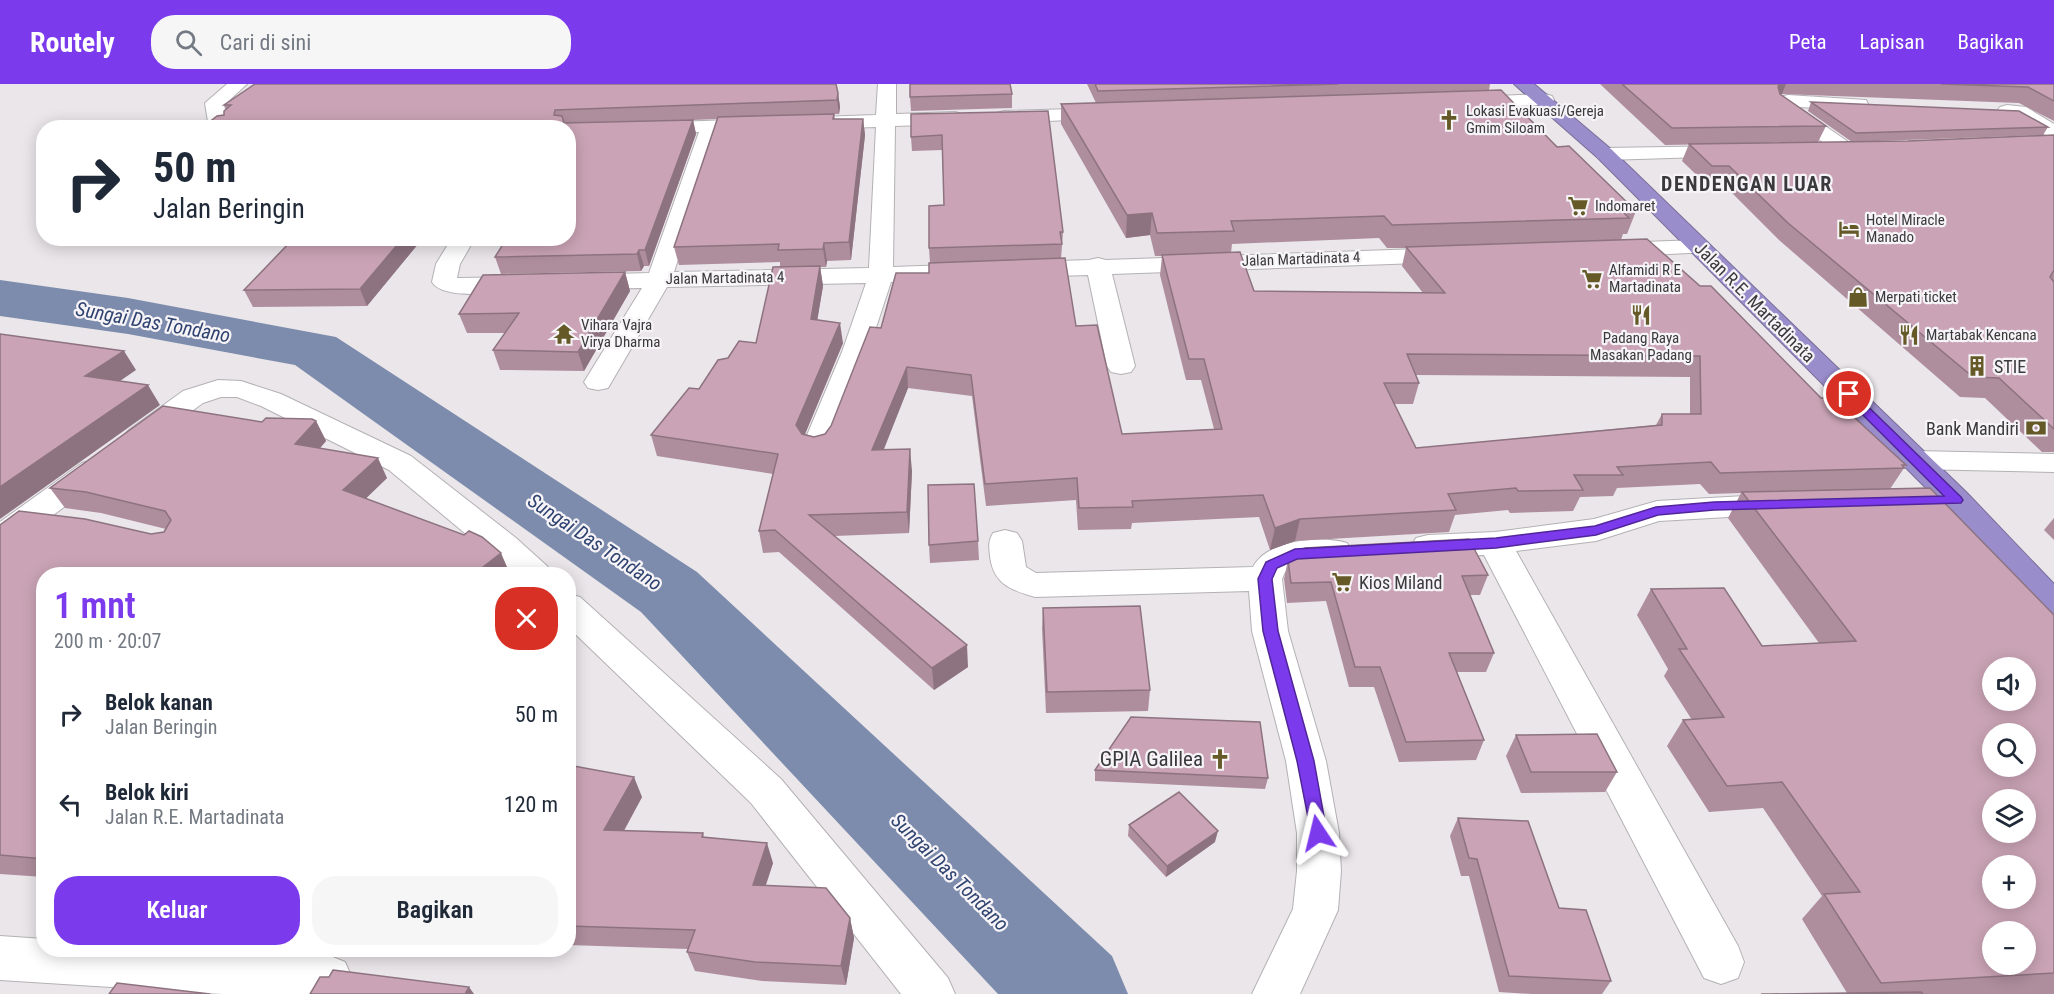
<!DOCTYPE html>
<html lang="id">
<meta charset="utf-8">
<style>
:root{--surface:#fff;--page:#f6f6f7;--text:#1f2937;--muted:#747a83;--accent:#7c3aed}
body{margin:0;font-family:"Roboto Condensed",sans-serif;background:var(--page);color:var(--text);height:100vh;display:flex;flex-direction:column;font-size:22px;white-space:nowrap}
*{box-sizing:border-box;margin:0}
p{font-size:20px;color:var(--muted)}
.icon{flex:none;width:33px;height:33px;fill:none;stroke:currentColor;stroke-width:2;stroke-linecap:round;stroke-linejoin:round}
.map{position:relative;flex:1;overflow:hidden}
.drawer{position:absolute;left:36px;top:483px;width:540px;height:390px;display:flex;flex-direction:column;background:var(--surface);border-radius:24px;box-shadow:0 3px 15px #0003}
.drawer>*{flex:none}
.guide{position:absolute;left:36px;top:36px;width:540px;height:126px;border-radius:24px;box-shadow:0 3px 15px #0003;background:#fff;color:var(--text);overflow:hidden}
.fabs{position:absolute;left:1982px;top:573px;display:grid;gap:12px}
.fabs a{display:grid;place-items:center;width:54px;height:54px;border-radius:50%;background:var(--surface);box-shadow:0 3px 15px #0003;font-size:30px}
.pin{position:absolute;display:grid;place-items:center;width:51px;height:51px;color:#fff;margin:-26px;border:3px solid #fff;border-radius:50%;box-shadow:0 2px 6px #0007}
.me{position:absolute;width:66px;margin:-33px;rotate:350deg;stroke-linejoin:round;filter:drop-shadow(0 0 4px #0008)}
.turn{display:flex;align-items:center;gap:21px;height:126px;padding:0 18px;font-size:27px}
.turn .icon{width:78px;height:78px;stroke-width:2.5}
.turn b{display:block;font-size:42px;line-height:51px}
.round{display:grid;place-items:center;flex:none;width:63px;height:63px;border-radius:24px;background:var(--page)}
.summary{display:flex;align-items:center;justify-content:space-between;height:102px;padding:0 18px}
h1{font-size:36px;font-weight:600;line-height:45px;color:var(--accent)}
.cta{display:flex;gap:12px;margin-top:auto;padding:12px 18px}
.cta a{flex:1;height:69px;border-radius:24px;background:var(--accent);color:#fff;font-size:24px;font-weight:600;line-height:69px;text-align:center}
.cta a+a{background:var(--page);color:var(--text)}
ul{padding:0;list-style:none}
li{display:flex;align-items:center;gap:18px;height:90px;padding:0 18px}
li div{flex:1}
li b{display:block;font-size:22px}
li em{font-style:normal}
header{display:flex;align-items:center;gap:36px;box-sizing:border-box;height:84px;padding:0 30px;background:var(--accent);color:#fff}
header strong{font-size:28px}
nav{display:flex;gap:33px;margin-inline-start:auto;font-size:21px}
.search{width:420px;height:54px;background:var(--page);display:flex;align-items:center;gap:15px;box-sizing:border-box;padding:0 21px;border-radius:24px;color:var(--muted);font-size:22px}
.map>svg:first-child{display:block}
</style>
<header>
<strong>Routely</strong>
<div class="search"><svg class="icon" aria-label="search" viewBox="0 0 24 24"><circle cx="10" cy="10" r="6"/><path d="M15 15l6 6"/></svg>Cari di sini</div>
<nav><a>Peta</a><a>Lapisan</a><a>Bagikan</a></nav>
</header>
<div class="map">
<svg width="2054" height="910" viewBox="0 0 2054 910">
<rect width="100%" height="100%" fill="#eae6ea"/>
<g fill="none" stroke-linecap="round" stroke-linejoin="round">
<!-- river -->
<polygon fill="#7d8cac" fill-rule="evenodd" points="0,196 128,214 336,253 697,488 1112,872 1128,910 998,910 641,528 295,281 128,250 0,232"/>
<!-- minor casing -->
<g stroke="#b4b1b5" stroke-width="2">
<g id="minor">
<polygon points="227,0 247,0 224,21 229,44 209,44 205,19"/>
<polygon points="878,0 896,0 896,30 955,28 962,30 965,34 962,38 955,40 895,42 893,183 1089,176 1098,174 1106,176 1448,164 1456,166 1460,171 1456,176 1448,178 1112,190 1135,282 1131,288 1121,290 1111,288 1107,282 1088,191 891,198 868,268 832,363 828,369 817,372 806,369 802,363 842,268 866,199 667,203 608,304 598,306 588,304 584,298 642,204 582,205 573,203 570,198 573,193 582,191 649,189 699,48 568,52 568,44 560,44 561,42 760,35 767,37 770,41 767,45 719,48 674,188 869,184 876,43 818,45 811,43 808,39 811,35 818,33 876,31"/>
<polygon points="1545,10 1552,12 1554,16 1552,20 1469,25 1462,23 1460,19 1462,15 1469,13"/>
<polygon points="1788,11 1866,16 1868,20 1866,24 1859,26 1798,23 1854,62 1857,66 1854,70 1840,70 1774,24 1772,20 1775,14"/>
<polygon points="2007,21 2026,23 2054,40 2054,54 2047,52 2015,33 2000,31 1997,27 2000,23"/>
<polygon points="1105,24 1112,26 1115,30 1112,34 1004,39 997,37 994,33 997,29 1004,27"/>
<polygon points="1729,62 1736,64 1739,68 1736,72 1605,76 1598,74 1595,70 1598,66 1605,64"/>
<path d="M452 154H475L460 180 457 194 522 193 531 195 534 200 531 205 522 207C501 208 444 217 432 198L436 180Z"/>
<polygon points="1699,156 1707,158 1711,163 1707,168 1614,173 1606,171 1602,166 1606,161 1614,159"/>
<polygon points="218,296 241,297 281,310 411,372 516,454 547,482 552,490 514,490 389,386 261,322 237,313 221,313 203,319 149,358 139,361 129,358 124,352 129,346 183,307"/>
<polygon points="1915,367 2054,370 2054,388 1915,385 1904,383 1900,376 1904,369"/>
<polygon points="93,376 104,379 108,386 104,393 12,462 0,465 0,438 82,379"/>
<polygon points="1780,410 1791,413 1796,420 1791,427 1780,430 1659,437 1596,457 1516,467 1738,862 1744,878 1738,894 1721,900 1704,894 1484,471 1428,473 1416,470 1411,462 1416,454 1428,451 1495,448 1594,435 1657,417"/>
<path d="M1005 446 1017 449 1022 457 1026 483 1036 489 1253 483C1267 456 1320 451 1347 459L1352 467 1347 475 1301 481 1285 488 1282 495 1288 547 1326 677 1339 749 1341 787 1338 826 1300 910H1252L1293 825 1297 787V749L1286 677 1252 547 1249 507 1035 513C1011 506 993 500 990 472 989 462 988 458 993 449Z"/>
<polygon points="568,510 580,513 781,695 948,894 955,910 901,910 751,719 568,543"/>
<polygon points="0,852 44,855 44,866 229,866 328,871 345,878 352,894 345,910 222,910 0,896"/>
</g>
</g>
<!-- highway casing -->
<g stroke="#787099" stroke-width="2">
<polygon id="highway" points="1514,0 1534,0 1612,66 1967,409 2054,500 2054,535 2042,531 1945,423 1598,74"/>
</g>
<!-- minor -->
<use href="#minor" fill="#fff" fill-rule="evenodd"/>
<!-- highway -->
<use href="#highway" fill="#998dcb" fill-rule="evenodd"/>
</g>
<!-- wall -->
<g fill="#ae8d9d" fill-rule="evenodd">
<path d="M1087 0H1490L1489 6 1636 127 1627 150H1623L1621 156 1821 314 1906 381 1890 405 2054 531V910H1761L1847 909 1802 835 1822 812 1763 724 1709 728 1667 662 1683 636H1692L1664 592 1668 585 1637 531 1651 505 1762 562 1819 559 1728 434 1741 409 1709 410 1700 400 1617 404 1613 412 1580 413 1573 427 1510 429 1508 426 1455 431 1449 448 1295 457 1270 466 1259 433 1132 439 1131 445 1078 446 1076 416 986 422 972 312 908 304 883 366 912 387 909 449 835 452 968 583 934 606 779 468 763 469 759 447 773 390 657 372 651 351 699 305 728 274 756 259 780 183V178L679 181 674 163 717 35 693 36 696 50 649 182H644L641 187 501 190 495 173 568 154V44H202L224 31 226 25 224 21 838 9 840 23 839 30H834L835 35H863L865 51 851 176 827 177 826 183H820L823 202 817 236 843 259 805 350 814 353 825 350 831 342 881 244 929 189 930 179 929 164 944 121 942 66 912 67 911 53 1048 27 1063 148 1061 175 1076 242 1122 350 1214 345 1201 296H1186L1160 191 1162 172H1155L1150 151 1126 154 1061 40V20L1096 19ZM1379 154 1387 164H1406L1402 182 1423 209 1254 207 1231 169 1232 160ZM1416 291 1690 293V330H1662L1656 341 1416 364 1394 320H1413L1419 299Z"/>
<polygon points="1600,0 2054,0 2054,37 2019,19 1782,10 1780,10 1826,42 1818,58 1665,61"/>
<polygon points="1012,10 1012,24 911,27 910,13"/>
<polygon points="1811,18 2048,43 2043,51 1852,58 1808,27"/>
<polygon points="2054,51 2054,368 2042,368 1985,314 1960,313 1779,156 1722,99 1705,99 1682,77 1689,60 1908,57"/>
<polygon points="294,154 423,154 367,222 253,223 244,206"/>
<polygon points="625,188 630,207 584,287 500,286 493,266 505,249 467,249 459,230"/>
<polygon points="316,337 326,357 320,364 387,394 366,414 510,490 44,490 44,793 0,790 0,441 151,450 164,448 166,445 101,429 65,424 50,404 262,338"/>
<polygon points="2054,434 2054,456 2044,446"/>
<polygon points="978,457 979,476 930,479 929,461"/>
<polygon points="1288,476 1488,491 1480,511 1470,511 1494,569 1486,588 1457,588 1484,656 1476,676 1399,678 1374,603 1349,603 1326,517 1287,519 1284,495"/>
<polygon points="1043,524 1150,606 1148,627 1046,629 1042,544"/>
<polygon points="1516,651 1617,688 1605,708 1521,709 1506,672"/>
<polygon points="568,681 642,713 624,747 703,749 704,753 773,779 766,801 850,834 854,854 846,901 762,897 695,887 687,868 688,865 568,861"/>
<polygon points="1095,686 1268,694 1265,705 1095,697"/>
<polygon points="1458,734 1559,824 1611,897 1602,910 1532,910 1499,908 1469,792 1461,792 1450,752"/>
<polygon points="1129,741 1215,758 1166,793 1128,752"/>
</g>
<!-- shaded-wall -->
<g fill="#8d737f">
<polygon points="1779,0 1786,0 1782,10 1773,13"/>
<polygon points="838,9 840,23 839,30 837,16"/>
<polygon points="863,35 865,51 851,176 849,158"/>
<polygon points="693,36 696,50 649,182 645,166"/>
<polygon points="501,37 503,44 496,44"/>
<polygon points="1152,129 1150,151 1126,154 1127,131"/>
<polygon points="403,154 423,154 367,222 360,205"/>
<polygon points="824,159 827,177 826,183 823,165"/>
<polygon points="639,166 644,182 641,187 637,170"/>
<polygon points="820,182 823,202 814,256 811,235"/>
<polygon points="625,188 630,207 584,287 578,268"/>
<polygon points="840,239 843,259 800,362 796,341"/>
<polygon points="124,267 136,286 98,312 85,292"/>
<polygon points="907,283 908,304 875,388 872,366"/>
<polygon points="148,301 160,321 0,435 0,403"/>
<polygon points="316,337 326,357 306,380 295,360"/>
<polygon points="910,365 912,387 909,449 907,428"/>
<polygon points="378,374 387,394 354,426 343,406"/>
<polygon points="1300,435 1295,457 1270,466 1275,444"/>
<polygon points="501,469 510,490 474,490"/>
<polygon points="967,561 968,583 934,606 932,584"/>
<polygon points="568,632 576,650 568,666"/>
<polygon points="634,693 642,713 613,766 604,746"/>
<polygon points="1218,747 1215,758 1166,793 1167,782"/>
<polygon points="767,759 773,779 759,821 753,801"/>
<polygon points="850,834 854,854 846,901 841,882"/>
<polygon points="469,903 474,910 465,910"/>
</g>
<!-- building -->
<g fill="#caa4b6" stroke="#8d737f" stroke-width="1.5" fill-rule="evenodd">
<polygon points="255,0 836,0 838,9 837,16 555,26 554,31 562,32 564,39 693,36 645,166 639,166 637,170 495,173 507,154 568,154 568,44 510,44 501,37 496,44 202,44 217,32 224,31 224,27 231,21 224,21"/>
<polygon points="910,0 1010,0 1012,10 910,13"/>
<polygon points="1095,0 1338,0 1098,7"/>
<polygon points="1622,0 1779,0 1778,3 1780,10 1826,42 1672,44"/>
<polygon points="1941,0 2054,0 2054,17 2028,3"/>
<polygon points="1501,6 1557,63 1569,62 1636,127 1622,127 1629,134 1392,141 1384,132 1231,137 1234,147 1157,149 1152,129 1127,131 1061,20"/>
<polygon points="1811,18 2019,27 2048,43 1856,49"/>
<polygon points="1048,27 1063,148 1060,148 1062,160 929,164 929,122 944,121 942,51 911,53 911,30"/>
<polygon points="834,30 833,35 863,35 849,158 824,159 823,165 778,166 779,160 674,163 718,33"/>
<polygon points="2054,51 2054,186 2050,193 2054,198 2054,345 1999,294 1973,293 1788,139 1729,82 1712,82 1689,60 1908,57"/>
<polygon points="294,154 403,154 360,205 244,206"/>
<path d="M1647 155 1700 202H1711L1821 314H1833L1906 381H1902L1904 384 1720 389 1711 378 1617 383 1623 391H1574L1583 406 1518 407 1516 404 1448 410 1456 426 1300 435 1275 444 1263 411 1132 417 1133 423 1079 424 1077 394 985 400 971 291 907 283 872 366 910 365 907 428 809 431 967 561 932 584 775 446 759 447 778 370 651 351 689 304 699 305 718 276 728 274 739 257 756 259 773 183 820 182 811 235 840 239 796 341 802 350 814 353 825 350 831 342 870 243 881 244 896 189H929V179L1065 174 1076 242 1097 241 1122 350 1222 345 1204 275H1189L1162 171 1240 168 1254 207 1445 209 1406 163ZM1407 270 1700 272 1701 330H1662V341L1416 364 1384 299H1419Z"/>
<polygon points="625,188 578,268 493,266 519,229 459,230 483,191"/>
<polygon points="0,250 124,267 85,292 148,301 0,403"/>
<polygon points="163,322 262,338 266,334 312,335 316,337 295,360 378,374 343,406 464,451 469,447 482,453 501,469 474,490 44,490 44,775 0,771 0,441 19,427 85,435 151,450 164,448 171,436 165,427 86,408 50,404"/>
<polygon points="974,400 978,457 929,461 928,401"/>
<path d="M1930 404 2054 531V889L1881 899 1824 810 1860 808 1782 698 1727 702 1683 636 1724 633 1679 565H1687L1651 505 1724 504 1762 562 1856 557 1742 408ZM1992 584H2025V616H1992ZM1992 650H2025V682H1992ZM1992 716H2025V748H1992ZM1992 782H2025V814H1992ZM1992 848H2025V880H1992Z"/>
<polygon points="1469,455 1488,491 1462,492 1494,569 1449,569 1484,656 1406,658 1380,583 1355,583 1331,498 1291,499 1288,476 1291,470 1305,464"/>
<polygon points="1140,522 1150,606 1047,608 1043,524"/>
<polygon points="1131,633 1260,638 1268,694 1095,686"/>
<polygon points="1597,650 1617,688 1531,688 1516,651"/>
<polygon points="568,681 634,693 604,746 703,749 702,753 767,759 753,801 826,804 850,834 841,882 755,878 687,868 695,846 568,842"/>
<polygon points="1179,708 1218,747 1167,782 1129,741"/>
<polygon points="1458,734 1528,737 1559,824 1586,826 1611,897 1509,892 1477,775 1469,774"/>
<polygon points="333,886 469,903 465,910 310,910 320,893 329,893"/>
<polygon points="117,899 210,910 109,910"/>
<polygon points="1921,908 1923,910 1761,910 1770,910"/>
</g>
<!-- route -->
<polygon fill="#7c3aed" stroke="#51269a" stroke-width="1.5" points="1849,307 1853,308 1961,413 1963,416 1961,419 1714,426 1658,431 1596,451 1496,464 1297,475 1277,484 1272,495 1278,547 1314,677 1327,749 1324,754 1318,756 1312,754 1297,677 1263,547 1258,495 1266,478 1295,465 1496,454 1595,442 1656,423 1714,418 1944,412 1845,313 1843,310"/>
<!-- icons -->
<defs>
<g id="church-bare" transform="scale(1.62)"><path d="M-1.2-6h2.4v3.5h3.3v2.4h-3.3V6h-2.4V-.1h-3.3v-2.4h3.3Z" fill="#655a27" stroke="#f7f4f8" stroke-width="2.5" paint-order="stroke"/></g>
<g id="supermarket-bare" transform="scale(1.62)"><path d="M-6-5.5h2.5l.6 2H6L4.5 2H-2.5L-4.4-4H-6ZM-1.5 3.2a1.3 1.3 0 1 0 .1 0ZM3 3.2a1.3 1.3 0 1 0 .1 0Z" fill="#655a27" stroke="#f7f4f8" stroke-width="2.5" paint-order="stroke"/></g>
<g id="hotel-bare" transform="scale(1.62)"><path d="M-6-4.5h1.5V1H6V5H4.5V3h-9V5H-6ZM-4 0a1.8 1.8 0 1 1 3.6 0ZM.5 0V-2.5h3Q6-2.5 6 0Z" fill="#655a27" stroke="#f7f4f8" stroke-width="2.5" paint-order="stroke"/></g>
<g id="shop-bare" transform="scale(1.62)"><path d="M-5-2.5h2.3a2.7 3.5 0 0 1 5.4 0H5L5.5 6h-11ZM-1.5-2.5h3a1.5 2.3 0 0 0-3 0Z" fill="#655a27" stroke="#f7f4f8" stroke-width="2.5" paint-order="stroke"/></g>
<g id="restaurant-bare" transform="scale(1.62)"><path d="M-5-6h1v4h1v-4h1v4h1v-4h1v5L-1.5 .5V6h-2V.5L-5-1ZM5-6V6H3V1.5H1.5Q1.5-4 5-6Z" fill="#655a27" stroke="#f7f4f8" stroke-width="2.5" paint-order="stroke"/></g>
<g id="temple-bare" transform="scale(1.62)"><path d="M0-6L5-2H3V0L6.5 2.5H4V6H1.5V3h-3V6H-4V2.5H-6.5L-3 0V-2H-5Z" fill="#655a27" stroke="#f7f4f8" stroke-width="2.5" paint-order="stroke"/></g>
<g id="building-bare" transform="scale(1.62)"><path d="M-4-6H4V6H1V3H-1V6H-4ZM-2.5-4.3h1.7v1.8h-1.7ZM.8-4.3h1.7v1.8H.8ZM-2.5-1h1.7V.8h-1.7ZM.8-1h1.7V.8H.8Z" fill="#655a27" stroke="#f7f4f8" stroke-width="2.5" paint-order="stroke"/></g>
<g id="bank-bare" transform="scale(1.62)"><path d="M-6-4H6V4H-6ZM0-2.3a2.3 2.3 0 1 0 0 4.6a2.3 2.3 0 1 0 0-4.6Z" fill="#655a27" stroke="#f7f4f8" stroke-width="2.5" paint-order="stroke"/></g>
</defs>
<g fill-rule="evenodd">
<use href="#church-bare" x="1449" y="36"/>
<use href="#supermarket-bare" x="1578" y="122"/>
<use href="#hotel-bare" x="1849" y="145"/>
<use href="#supermarket-bare" x="1592" y="195"/>
<use href="#shop-bare" x="1858" y="213"/>
<use href="#restaurant-bare" x="1641" y="231"/>
<use href="#temple-bare" x="564" y="250"/>
<use href="#restaurant-bare" x="1909" y="251"/>
<use href="#building-bare" x="1977" y="282"/>
<use href="#bank-bare" x="2036" y="344"/>
<use href="#supermarket-bare" x="1342" y="498"/>
<use href="#church-bare" x="1220" y="675"/>
</g>
<g text-anchor="middle" dominant-baseline="central" stroke-width="4.5" stroke-linejoin="round" paint-order="stroke">
<!-- far-poi labels -->
<g font-size="15" fill="#3a393b" stroke="#f7f4f8" text-anchor="start">
<text x="1466" y="27">Lokasi Evakuasi/Gereja<tspan x="1466" dy="17">Gmim Siloam</tspan></text>
<text x="1595" y="122">Indomaret</text>
<text x="1866" y="136">Hotel Miracle<tspan x="1866" dy="17">Manado</tspan></text>
<text x="1609" y="186">Alfamidi R E<tspan x="1609" dy="17">Martadinata</tspan></text>
<text x="1875" y="213">Merpati ticket</text>
<text x="581" y="241">Vihara Vajra<tspan x="581" dy="17">Virya Dharma</tspan></text>
<text x="1926" y="251">Martabak Kencana</text>
<text x="1641" y="254" text-anchor="middle">Padang Raya<tspan x="1641" dy="17">Masakan Padang</tspan></text>
</g>
<!-- far-street labels -->
<g font-size="15" fill="#3a393b" stroke="#f7f4f8">
<text transform="translate(1301 175) rotate(-2)">Jalan Martadinata 4</text>
<text transform="translate(725 194) rotate(-1)">Jalan Martadinata 4</text>
</g>
<!-- street labels -->
<g font-size="18" fill="#3a393b" stroke="#f7f4f8">
<text transform="translate(1755 218) rotate(45)">Jalan R.E. Martadinata</text>
</g>
<!-- poi labels -->
<g font-size="18" fill="#3a393b" stroke="#f7f4f8" text-anchor="start">
<text x="1994" y="282">STIE</text>
<text x="2019" y="344" text-anchor="end">Bank Mandiri</text>
<text x="1359" y="498">Kios Miland</text>
</g>
<!-- far-district labels -->
<g font-size="20" font-weight="bold" letter-spacing="1.5" fill="#3a393b" stroke="#f7f4f8">
<text x="1747" y="100">DENDENGAN LUAR</text>
</g>
<!-- water labels -->
<g font-size="20" font-style="italic" fill="#2f4370" stroke="#f7f4f8">
<text transform="translate(153 238) rotate(10)">Sungai Das Tondano</text>
<text transform="translate(595 458) rotate(34)">Sungai Das Tondano</text>
<text transform="translate(950 788) rotate(45)">Sungai Das Tondano</text>
</g>
<!-- near-poi labels -->
<g font-size="21" fill="#3a393b" stroke="#f7f4f8" text-anchor="end">
<text x="1203" y="675">GPIA Galilea</text>
</g>
</g>
</svg>
<div class="fabs">
<a><svg class="icon" aria-label="sound" viewBox="0 0 24 24"><path d="M4 9h4l5-4v14l-5-4H4zM17 9q2 3 0 6"/></svg></a>
<a><svg class="icon" aria-label="search" viewBox="0 0 24 24"><circle cx="10" cy="10" r="6"/><path d="M15 15l6 6"/></svg></a>
<a><svg class="icon" aria-label="layers" viewBox="0 0 24 24"><path d="M12 4l9 5-9 5-9-5zM3 14l9 5 9-5"/></svg></a>
<a>+</a>
<a>−</a>
</div>
<div class="pin" style="left:1849px;top:310px;background:#d93025"><svg class="icon" aria-label="arrive" viewBox="0 0 24 24"><path d="M6 21V4h12l-3 4 3 4H6"/></svg></div>
<svg class="me" style="left:1318px;top:749px" viewBox="-20 -20 40 40"><path d="M0-17L14 15 0 8-14 15z" fill="#7c3aed" stroke="#fff" stroke-width="4"/></svg>
<div class="guide">
<div class="turn"><svg class="icon" aria-label="right" viewBox="0 0 24 24"><path d="M7 20v-9h11M14 6l5 5-5 5"/></svg><div><b>50 m</b>Jalan Beringin</div></div>
</div>
<section class="drawer">
<div class="summary"><div><h1>1 mnt</h1><p>200 m · 20:07</p></div><a class="round" style="background:#d93025;color:#fff"><svg class="icon" aria-label="close" viewBox="0 0 24 24"><path d="M6 6l12 12M18 6L6 18"/></svg></a></div>
<ul>
<li><svg class="icon" aria-label="right" viewBox="0 0 24 24"><path d="M7 20v-9h11M14 6l5 5-5 5"/></svg><div><b>Belok kanan</b><p>Jalan Beringin</p></div><em>50 m</em></li>
<li><svg class="icon" aria-label="left" viewBox="0 0 24 24"><path d="M17 20v-9H6M10 6l-5 5 5 5"/></svg><div><b>Belok kiri</b><p>Jalan R.E. Martadinata</p></div><em>120 m</em></li>
</ul>
<div class="cta"><a>Keluar</a><a>Bagikan</a></div>
</section>
</div>
